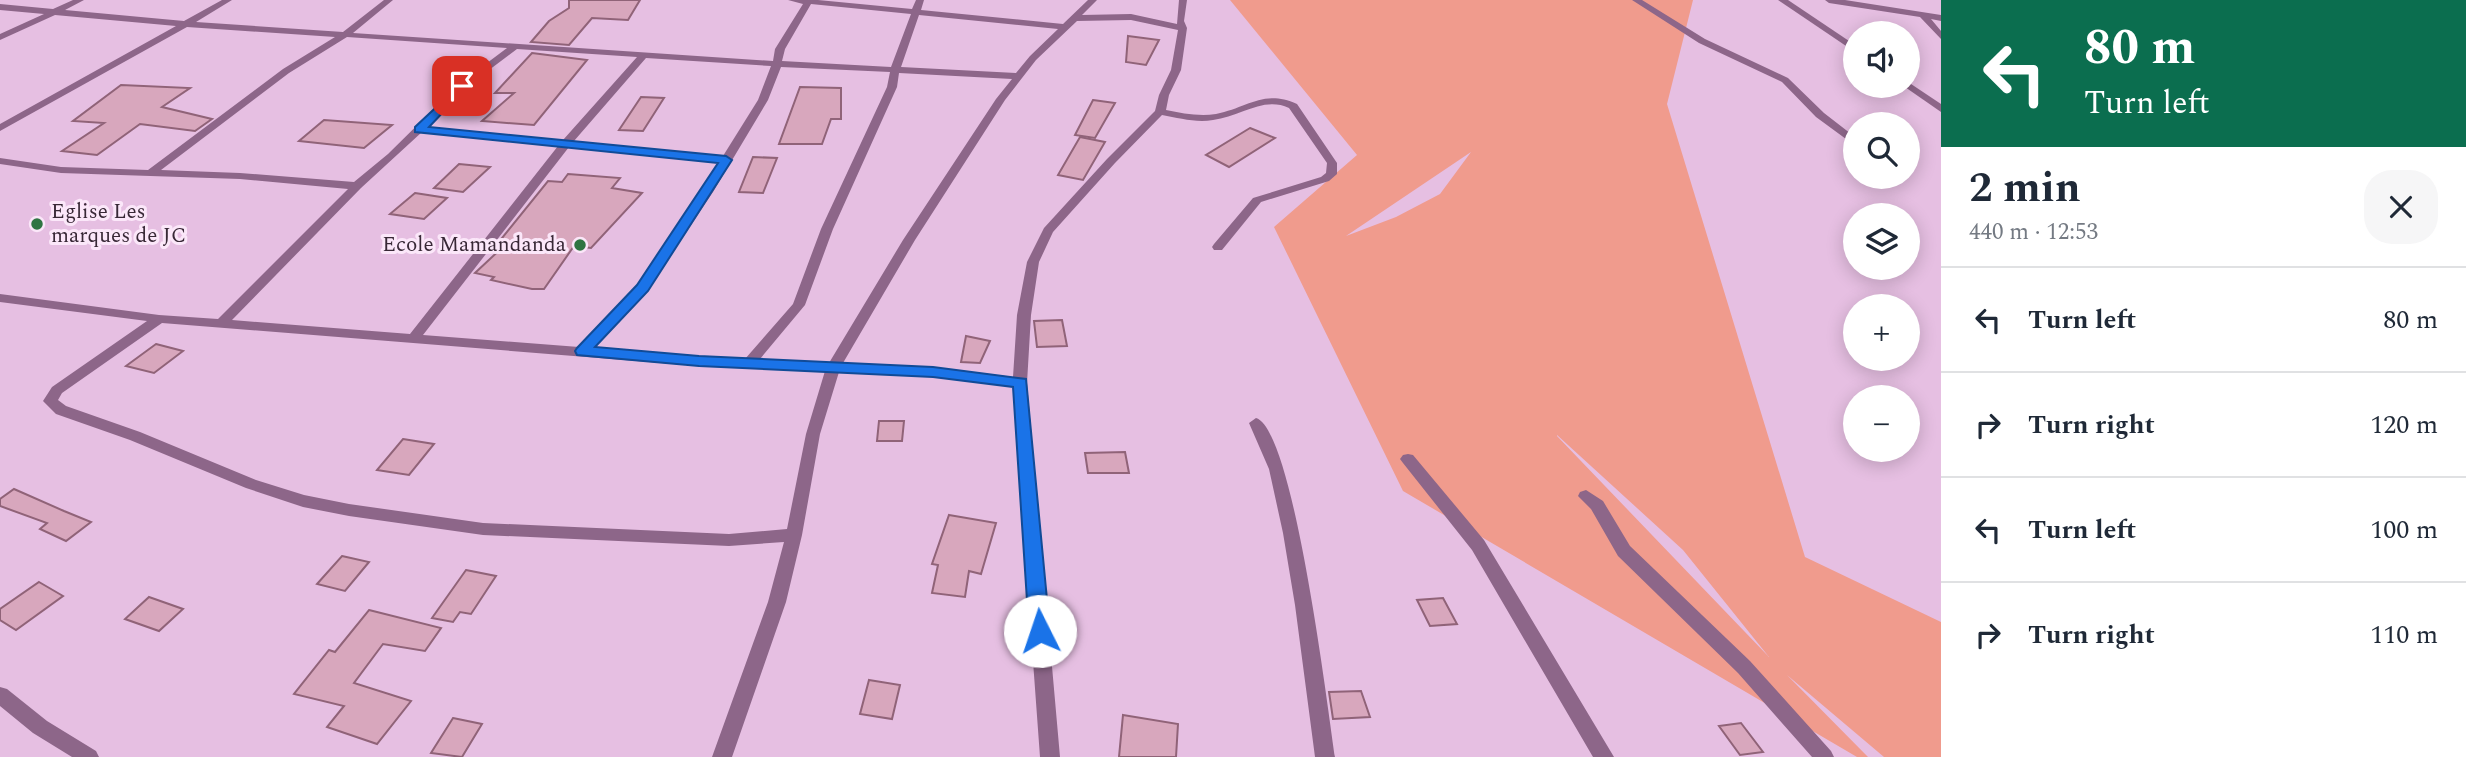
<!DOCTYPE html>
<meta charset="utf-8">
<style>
:root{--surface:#fff;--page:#f6f6f7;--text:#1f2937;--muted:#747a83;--line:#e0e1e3}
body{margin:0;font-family:Spectral,serif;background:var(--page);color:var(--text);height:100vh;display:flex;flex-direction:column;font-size:26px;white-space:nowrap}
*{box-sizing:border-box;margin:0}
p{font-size:23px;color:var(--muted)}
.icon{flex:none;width:38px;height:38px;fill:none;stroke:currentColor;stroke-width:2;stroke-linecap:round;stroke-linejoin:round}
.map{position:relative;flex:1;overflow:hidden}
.panel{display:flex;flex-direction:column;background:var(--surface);width:525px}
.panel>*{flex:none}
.guide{background:#0b6e4f;color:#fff;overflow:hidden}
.controls{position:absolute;left:1843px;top:21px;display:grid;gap:14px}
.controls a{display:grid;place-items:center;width:77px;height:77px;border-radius:50%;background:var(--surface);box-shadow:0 4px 18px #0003;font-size:35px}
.pin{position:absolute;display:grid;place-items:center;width:60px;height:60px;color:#fff;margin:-30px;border-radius:14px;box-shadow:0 4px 10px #0006}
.me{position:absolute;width:77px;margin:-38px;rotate:356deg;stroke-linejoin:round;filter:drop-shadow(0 0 5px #0008)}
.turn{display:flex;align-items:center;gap:24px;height:147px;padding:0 28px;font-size:32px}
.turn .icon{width:91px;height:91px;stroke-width:2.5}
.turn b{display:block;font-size:49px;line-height:60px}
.round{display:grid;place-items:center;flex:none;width:74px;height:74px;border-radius:28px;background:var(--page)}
.summary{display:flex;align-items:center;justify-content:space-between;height:119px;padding:0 28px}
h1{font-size:42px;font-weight:700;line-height:52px}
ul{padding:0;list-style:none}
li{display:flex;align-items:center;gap:21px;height:105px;padding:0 28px;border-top:2px solid var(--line)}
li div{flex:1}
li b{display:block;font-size:26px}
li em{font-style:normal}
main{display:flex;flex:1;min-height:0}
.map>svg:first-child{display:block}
</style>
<main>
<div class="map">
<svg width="1941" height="757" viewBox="0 0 1941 757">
<rect width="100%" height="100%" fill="#e6bfe2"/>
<!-- green -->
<path fill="#f09b8d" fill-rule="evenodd" d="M1230 0H1693L1667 104 1805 557 1941 622V757H1884L1787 675 1868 757H1857L1403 491 1274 227 1357 155ZM1471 152 1440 194 1396 217 1346 236ZM1557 435 1683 550 1769 657 1557 436Z"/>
<!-- building -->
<g fill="#d8a7bd" stroke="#906378" stroke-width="2">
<polygon points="569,0 640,0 628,20 592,18 569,45 531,42 549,21 569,8"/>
<polygon points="1128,36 1159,40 1146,65 1126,62"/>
<polygon points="532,53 587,60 534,125 482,121 514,93 495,93"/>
<polygon points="121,85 190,88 162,107 212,119 195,131 140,124 97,155 62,151 104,123 73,121"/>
<polygon points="800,87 841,88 841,119 831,119 822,144 779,144"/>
<polygon points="641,97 664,98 643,131 619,130"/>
<polygon points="1093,100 1115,103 1095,138 1075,135"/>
<polygon points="324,120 392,125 364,148 299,141"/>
<polygon points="1250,128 1275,138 1229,167 1206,155"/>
<polygon points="1080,137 1105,142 1083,180 1058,175"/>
<polygon points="753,157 777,158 763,193 739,192"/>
<polygon points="459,164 490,167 463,192 434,188"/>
<polygon points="568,174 620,178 612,188 642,193 591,248 574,246 544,289 532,289 491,280 494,277 475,273 507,243 498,243 548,181 562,182"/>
<polygon points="415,193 447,198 424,219 390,214"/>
<polygon points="1062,320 1067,346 1037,347 1034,321"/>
<polygon points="966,336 990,341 980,363 961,362"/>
<polygon points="156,344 183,351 154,373 126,366"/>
<polygon points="879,421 904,421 902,441 877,441"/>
<polygon points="403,439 434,444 409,475 377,470"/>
<polygon points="1125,452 1129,473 1088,473 1085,453"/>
<polygon points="14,489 64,511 91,522 66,541 40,529 47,523 0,506 0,499"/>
<polygon points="949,515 996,523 981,574 969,571 965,597 932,593 938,565 932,564"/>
<polygon points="342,556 369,562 345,591 317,584"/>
<polygon points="466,570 496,576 471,614 460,612 453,622 432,618"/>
<polygon points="39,582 63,596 16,630 0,620 0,609"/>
<polygon points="149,597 183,609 159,631 125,619"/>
<polygon points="1443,598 1457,624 1430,626 1417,600"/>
<polygon points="369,610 441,628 425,651 383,644 354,683 411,701 377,744 327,727 344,706 294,694 329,650 335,652"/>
<polygon points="869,680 900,685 892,719 860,714"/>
<polygon points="1361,691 1370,717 1333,719 1329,692"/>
<polygon points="1123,715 1178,724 1176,757 1119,757"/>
<polygon points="453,718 482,724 462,757 431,753"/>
<polygon points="1741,723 1763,752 1740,755 1719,726"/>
</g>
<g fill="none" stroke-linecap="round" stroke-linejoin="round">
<!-- minor -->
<g fill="#8d6689" fill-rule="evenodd">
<path d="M73 0H84L65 10 184 21 222 0H232L196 22 343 32 384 0H393L353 33 773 61 775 49 803 4 788 0H818L912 9 916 0H924L921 10 1063 24 1088 0H1097L1082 15 1131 14 1177 24 1179 0H1187L1184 21 1187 28 1181 70 1169 95 1166 110C1182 113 1199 117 1216 114 1248 108 1263 89 1297 104L1337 163V174L1329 181 1261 202 1222 250H1214L1212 247 1214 244 1253 198 1321 177 1326 173 1327 163 1289 108C1263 96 1240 117 1213 120 1196 123 1179 118 1162 115L1115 163 1053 232 1039 262 1031 315 1027 383 1060 757H1040L1013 387 933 377 839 372 820 434 802 535 786 602 732 757H712L768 602 784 542 729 546 483 535 349 516 303 507 246 488 130 440 56 414 43 401 52 387 147 321 0 302V294L159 315 218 319 348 189 240 179 61 173 0 164V158L61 167 148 170 283 69 335 37 187 27 0 131V124L176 26 55 15 0 40V34L44 14 0 10V4L53 9ZM811 4 911 14 891 67 782 61 785 49ZM919 15 1058 29 1030 56 1016 73 901 67ZM1131 20 1178 30 1171 70 1159 95 1155 111 1107 159 1044 228 1027 262 1017 315 1013 377 933 367 843 363 915 240 1005 100 1036 60 1077 21ZM347 37 507 48 459 84 388 154 354 182 240 173 161 170 289 73ZM517 49 637 57 563 140 427 127 465 88ZM646 58 771 66 758 100 723 156 574 141ZM781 67 890 72 887 87 821 229 793 304 745 359 593 348 649 288 713 192 768 100ZM899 73 1012 79 996 99 903 240 829 363 760 359 805 305 833 229 897 87ZM422 132 558 146 410 334 232 320 361 188ZM569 147 719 163 638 285 579 347 423 335ZM162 323 699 366 825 371 806 434 787 529 729 534 483 523 349 504 304 495 256 480 140 432 66 406 58 400 62 393Z"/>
<polygon points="1632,0 1642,0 1705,39 1788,78 1824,113 1855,137 1846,139 1816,117 1782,82 1699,43"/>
<polygon points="1778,0 1788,0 1855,45 1855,52"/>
<polygon points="1825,0 1845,0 1941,15 1941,21 1931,19 1941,31 1941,39 1920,17 1829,3"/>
<polygon points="1908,82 1941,104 1941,112 1905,87"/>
<path d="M1256 418C1294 429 1328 711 1335 757H1315L1295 605 1283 533 1269 469 1249 423Z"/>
<polygon points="1408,454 1413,455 1484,540 1614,757 1593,757 1472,550 1403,463 1400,459 1403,455"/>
<polygon points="1586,490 1603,501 1630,546 1750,661 1831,751 1834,757 1812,757 1738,673 1618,556 1591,509 1578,496 1580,492"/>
<polygon points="0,687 7,689 47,721 96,751 99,757 72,757 33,733 0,706"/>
</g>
</g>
<!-- route -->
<polygon fill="#1a73e8" stroke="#114b97" stroke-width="2" points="462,83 468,86 466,88 429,127 726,156 732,160 648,291 595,347 699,356 933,367 1026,379 1050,631 1047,637 1040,639 1032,637 1029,631 1013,387 933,377 699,366 577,355 575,351 577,348 637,285 718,163 415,132 415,127"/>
<!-- markers -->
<g fill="#2f7542" stroke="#fbe7f9" stroke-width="2.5">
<circle cx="37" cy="224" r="7"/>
<circle cx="580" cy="245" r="7"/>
</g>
<g text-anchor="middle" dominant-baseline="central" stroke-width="6" stroke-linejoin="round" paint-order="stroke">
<!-- poi labels -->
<g font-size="21" fill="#382836" stroke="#fbe7f9" text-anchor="start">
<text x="51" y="212">Eglise Les<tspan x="51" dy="24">marques de JC</tspan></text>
<text x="566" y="245" text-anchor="end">Ecole Mamandanda</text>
</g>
</g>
</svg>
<div class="controls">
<a><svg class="icon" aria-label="sound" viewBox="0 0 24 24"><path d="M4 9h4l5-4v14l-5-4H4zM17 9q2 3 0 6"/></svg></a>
<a><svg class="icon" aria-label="search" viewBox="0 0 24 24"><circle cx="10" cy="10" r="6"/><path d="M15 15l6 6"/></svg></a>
<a><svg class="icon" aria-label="layers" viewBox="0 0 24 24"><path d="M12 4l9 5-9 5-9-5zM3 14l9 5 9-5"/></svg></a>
<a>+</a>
<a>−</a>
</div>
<div class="pin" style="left:462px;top:86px;background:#d93025"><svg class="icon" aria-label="arrive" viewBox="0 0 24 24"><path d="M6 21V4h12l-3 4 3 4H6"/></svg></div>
<svg class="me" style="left:1040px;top:631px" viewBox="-20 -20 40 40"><circle r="19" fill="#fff"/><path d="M0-13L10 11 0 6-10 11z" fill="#1a73e8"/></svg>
</div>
<section class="panel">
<div class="guide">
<div class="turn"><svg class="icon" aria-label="left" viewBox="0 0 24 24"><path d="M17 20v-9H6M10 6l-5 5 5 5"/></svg><div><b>80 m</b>Turn left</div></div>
</div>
<div class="summary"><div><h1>2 min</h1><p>440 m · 12:53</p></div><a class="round"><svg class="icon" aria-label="close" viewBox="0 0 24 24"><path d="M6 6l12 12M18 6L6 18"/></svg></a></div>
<ul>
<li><svg class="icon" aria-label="left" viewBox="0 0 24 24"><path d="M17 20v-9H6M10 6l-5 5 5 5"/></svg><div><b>Turn left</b></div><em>80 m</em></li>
<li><svg class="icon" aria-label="right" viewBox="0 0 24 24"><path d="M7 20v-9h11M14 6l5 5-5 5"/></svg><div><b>Turn right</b></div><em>120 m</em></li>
<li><svg class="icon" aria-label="left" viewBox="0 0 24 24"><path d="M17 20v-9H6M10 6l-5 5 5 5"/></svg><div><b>Turn left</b></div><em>100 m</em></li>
<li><svg class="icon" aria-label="right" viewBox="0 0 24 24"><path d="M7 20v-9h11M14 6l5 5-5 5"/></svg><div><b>Turn right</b></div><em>110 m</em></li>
</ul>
</section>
</main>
